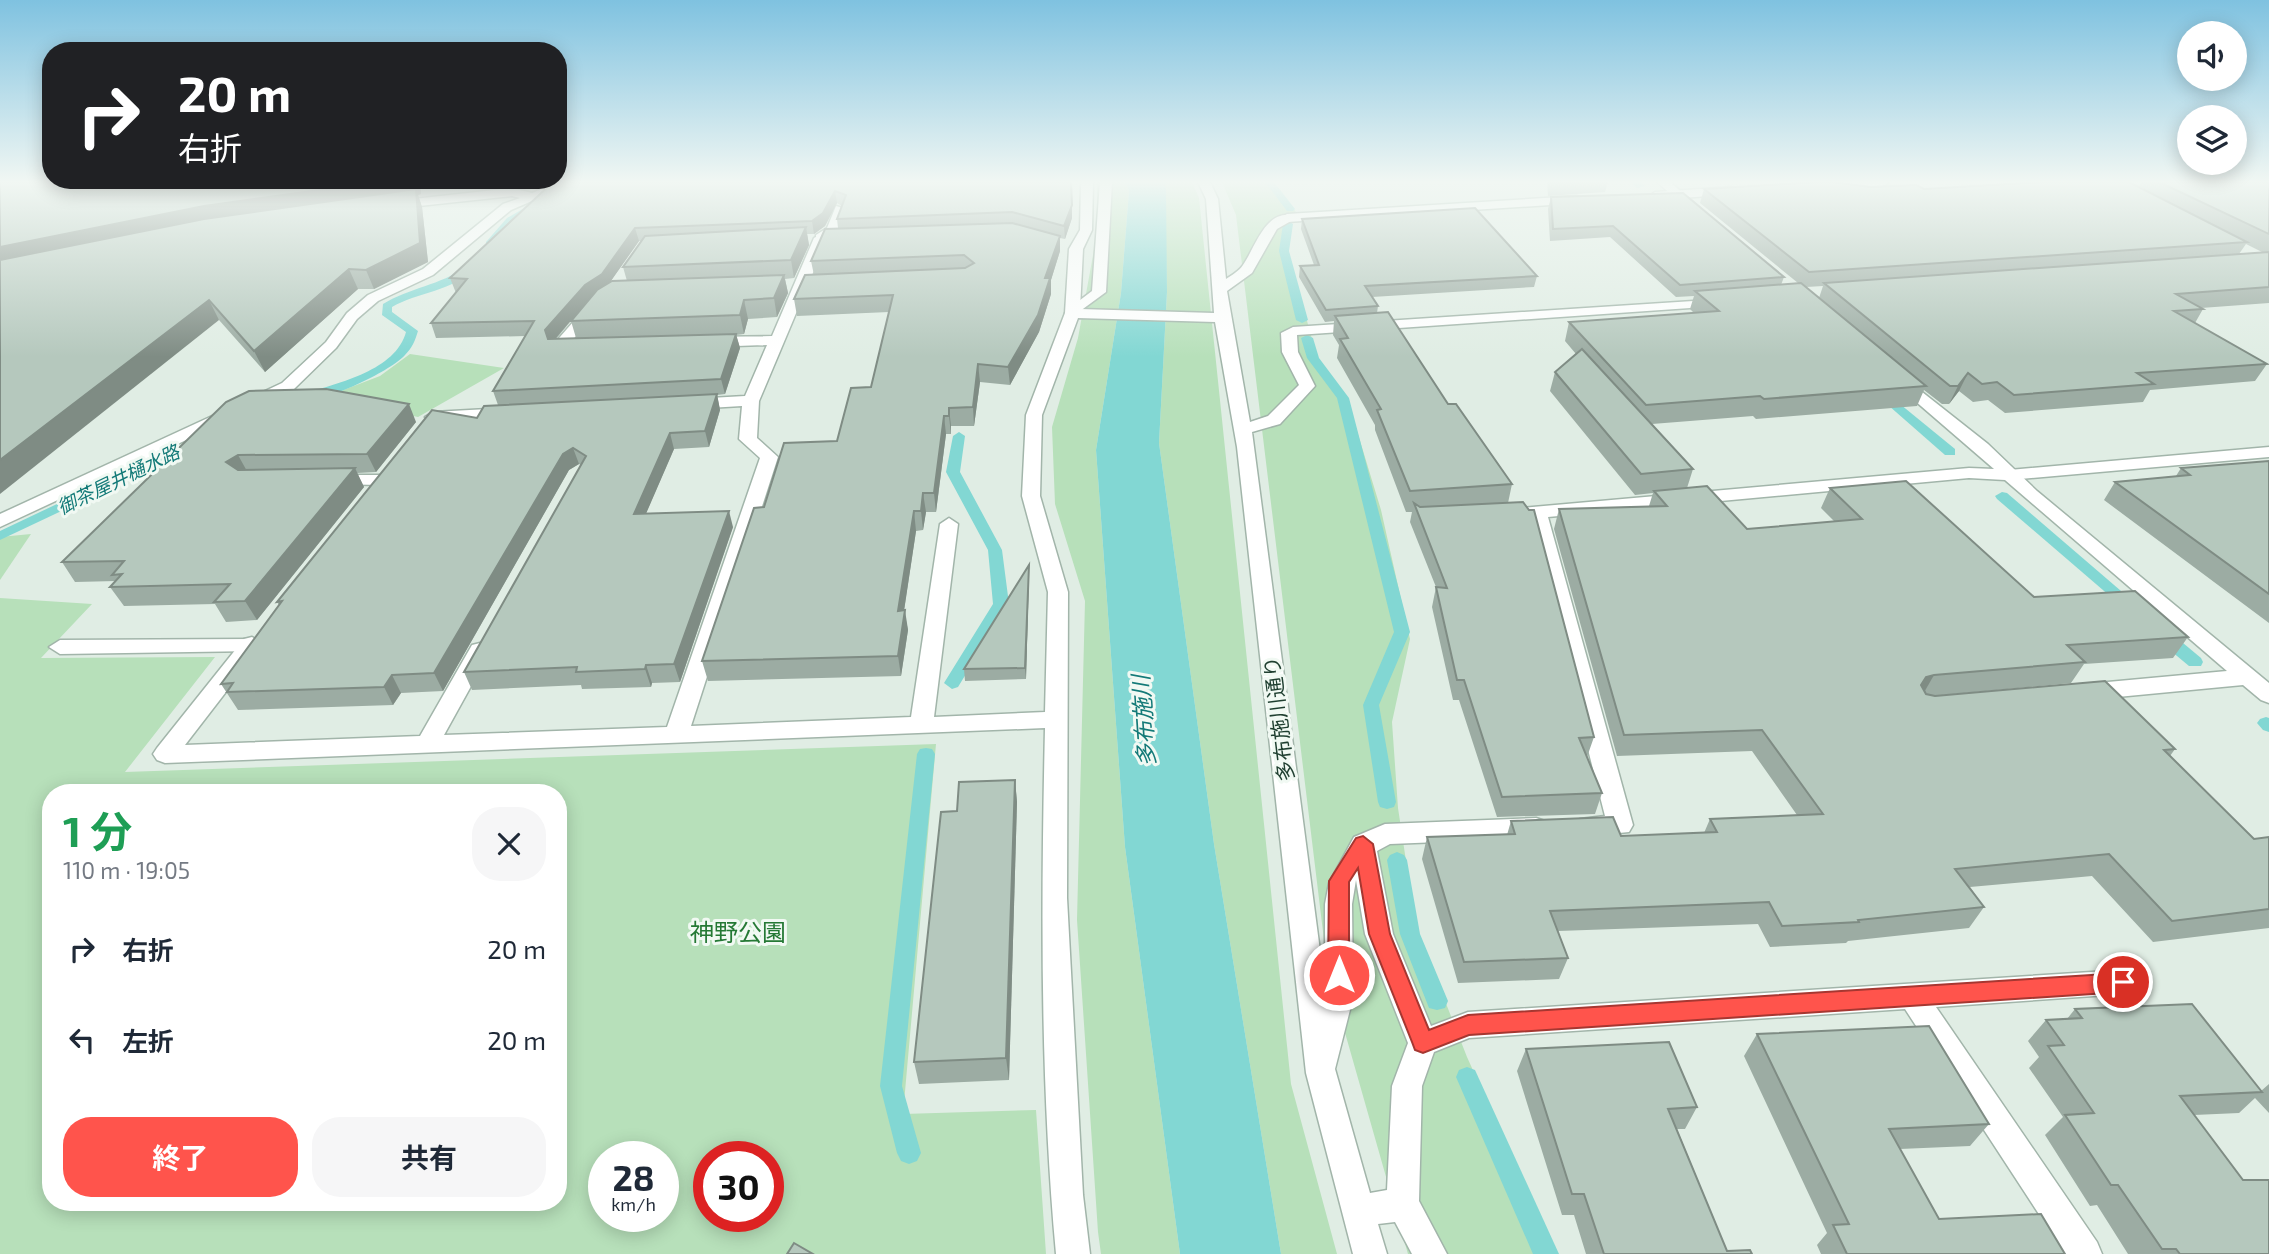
<!DOCTYPE html>
<html lang="ja">
<meta charset="utf-8">
<style>
:root{--surface:#fff;--page:#f6f6f7;--text:#1f2937;--muted:#747a83;--accent:#ff544c}
body{margin:0;font-family:"Exo 2","Noto Sans JP",sans-serif;background:var(--page);color:var(--text);height:100vh;display:flex;flex-direction:column;font-size:26px;white-space:nowrap}
*{box-sizing:border-box;margin:0}
p{font-size:23px;color:var(--muted)}
.icon{flex:none;width:38px;height:38px;fill:none;stroke:currentColor;stroke-width:2;stroke-linecap:round;stroke-linejoin:round}
.map{position:relative;flex:1;overflow:hidden}
.drawer{position:absolute;left:42px;top:784px;width:525px;height:427px;display:flex;flex-direction:column;background:var(--surface);border-radius:28px;box-shadow:0 4px 18px #0003}
.drawer>*{flex:none}
.top-card{position:absolute;left:42px;top:42px;width:525px;height:147px;border-radius:28px;box-shadow:0 4px 18px #0003;background:#202124;color:#fff;overflow:hidden}
.tools{position:absolute;left:2177px;top:21px;display:grid;gap:14px}
.tools a{display:grid;place-items:center;width:70px;height:70px;border-radius:50%;background:var(--surface);box-shadow:0 4px 18px #0003;font-size:35px}
.speed{position:absolute;left:588px;top:1141px;display:flex;gap:14px;font-size:35px;font-weight:700;text-align:center}
.speed>*{display:grid;place-content:center;width:91px;height:91px;border-radius:50%;background:var(--surface);box-shadow:0 4px 18px #0003;line-height:1}
.speed small{font-size:18px;font-weight:400}
.speed .limit{border:10px solid #d22;background:#fff;color:#111}
.pin{position:absolute;display:grid;place-items:center;width:60px;height:60px;color:#fff;margin:-30px;border:4px solid #fff;border-radius:50%;box-shadow:0 2px 7px #0007}
.me{position:absolute;width:77px;margin:-38px;rotate:0deg;stroke-linejoin:round;filter:drop-shadow(0 0 5px #0008)}
.turn{display:flex;align-items:center;gap:24px;height:147px;padding:0 21px;font-size:32px}
.turn .icon{width:91px;height:91px;stroke-width:2.5}
.turn b{display:block;font-size:49px;line-height:60px}
.round{display:grid;place-items:center;flex:none;width:74px;height:74px;border-radius:28px;background:var(--page)}
.overview{display:flex;align-items:center;justify-content:space-between;height:119px;padding:0 21px}
h1{font-size:42px;font-weight:700;line-height:52px;color:#1e9e55}
.cta{display:flex;gap:14px;margin-top:auto;padding:14px 21px}
.cta a{flex:1;height:80px;border-radius:28px;background:var(--accent);color:#fff;font-size:28px;font-weight:700;line-height:80px;text-align:center}
.cta a+a{background:var(--page);color:var(--text)}
ul{padding:0;list-style:none}
li{display:flex;align-items:center;gap:21px;height:91px;padding:0 21px}
li div{flex:1}
li b{display:block;font-size:26px}
li em{font-style:normal}
.map>svg:first-child{display:block}
</style>
<div class="map">
<svg width="2269" height="1254" viewBox="0 0 2269 1254">
<rect width="100%" height="100%" fill="#e0ede4"/>
<!-- green -->
<g fill="#b7e0ba" fill-rule="evenodd">
<polygon points="1097,182 1126,182 1129,191 1121,293 1096,450 1125,847 1180,1254 1101,1254 1098,1232 1077,920 1085,601 1055,504 1052,427 1078,338 1097,233"/>
<polygon points="1164,182 1192,182 1199,198 1291,1084 1337,1254 1281,1254 1214,844 1159,443 1167,292"/>
<polygon points="1222,182 1273,182 1296,212 1290,223 1288,252 1317,357 1347,398 1381,510 1410,639 1392,722 1398,808 1416,927 1467,1057 1556,1254 1408,1254 1328,973 1236,215"/>
<polygon points="410,354 504,368 418,417 325,397 380,376"/>
<polygon points="31,534 0,580 0,537"/>
<path d="M0 598 92 604 41 658 215 657 125 772 936 744 903 1114 1036 1110 1046 1254H0ZM51 793H558V1202H51ZM604 1157H663V1216H604ZM709 1157H768V1216H709Z"/>
</g>
<!-- water -->
<polygon fill="#82d7d3" points="1126,182 1164,182 1166,188 1167,292 1159,443 1214,844 1281,1254 1180,1254 1125,847 1096,450 1121,293 1129,191"/>
<g fill="none" stroke-linecap="round" stroke-linejoin="round">
<!-- stream -->
<g fill="#82d7d3" fill-rule="evenodd">
<polygon points="1265,182 1274,182 1295,209 1293,211 1287,211"/>
<polygon points="1631,182 1640,182 1645,186 1637,188"/>
<polygon points="533,203 541,205 513,222 494,246 486,246 486,242 507,218"/>
<polygon points="1288,221 1293,224 1289,251 1308,320 1302,323 1296,320 1279,251 1283,224"/>
<path d="M465 267 474 269C453 291 418 292 392 307V312L418 331C415 341 412 348 405 355 391 371 326 402 306 399V393C339 383 396 370 406 332L382 315 383 304C409 288 441 285 465 267Z"/>
<polygon points="1307,335 1313,338 1319,358 1349,398 1410,632 1379,705 1396,802 1394,807 1387,809 1380,807 1378,802 1363,705 1394,632 1337,398 1307,358 1301,338"/>
<polygon points="1884,391 1955,449 1955,455 1945,455 1880,398 1880,392"/>
<polygon points="959,432 965,436 960,472 1002,550 1009,604 958,687 952,689 944,683 993,604 988,550 946,472 953,436"/>
<polygon points="192,440 197,441 197,447 0,540 0,531"/>
<polygon points="2002,492 2007,493 2135,603 2138,606 2135,609 2125,609 1997,499 1995,496"/>
<polygon points="2165,632 2171,633 2201,658 2203,662 2201,666 2189,666 2159,641 2157,637"/>
<polygon points="2266,717 2269,718 2269,732 2263,730 2257,723 2260,719"/>
<polygon points="926,748 932,749 935,754 902,1086 921,1153 917,1161 909,1164 901,1161 897,1153 880,1086 917,754 920,749"/>
<polygon points="1397,852 1404,855 1407,860 1420,934 1448,1001 1445,1008 1437,1010 1429,1008 1400,934 1387,860 1390,855"/>
<polygon points="1467,1067 1475,1070 1559,1254 1533,1254 1456,1077 1459,1070"/>
</g>
<!-- service casing -->
<g stroke="#a2b5aa" stroke-width="3">
<g id="service">
<path d="M836 206 846 209C841 224 836 244 816 241V235L827 228Z"/>
<polygon points="334,475 382,475 391,480 382,485 328,484 325,480 328,476"/>
<polygon points="251,639 259,641 262,646 259,651 60,654 49,647 60,640"/>
</g>
</g>
<!-- pedestrian casing -->
<g stroke="#a2b5aa" stroke-width="3">
<polygon id="pedestrian" points="1100,182 1112,182 1106,292 1072,317 1065,313 1067,310 1092,291"/>
</g>
<!-- minor casing -->
<g stroke="#a2b5aa" stroke-width="3">
<g id="minor">
<polygon points="560,182 576,182 511,210 433,275 378,301 357,319 336,348 294,389 258,406 246,406 246,400 282,383 326,342 347,313 368,295 423,269 503,204 520,198 512,196 391,209 385,205 387,202 512,188 532,193"/>
<path d="M1081 182H1093L1092 230 1083 249 1080 309 1214 313 1206 199 1198 182H1210L1218 199 1226 279C1232 275 1239 271 1243 265 1255 248 1265 211 1291 215V221L1277 229 1252 273 1227 291 1250 422 1268 416 1299 385 1282 352 1281 333 1293 327 1724 299V305L1719 306 1297 335 1298 352 1315 386 1280 424 1252 432 1325 989V904L1329 883 1354 837 1385 824 1536 818 1545 821 1549 828 1545 835 1536 838 1390 844 1377 851 1393 934 1431 1026 1468 1012 2123 970 2133 973 2137 982 2133 991 2123 994 1936 1007 2097 1242 2102 1254H2065L1905 1009 1469 1038 1434 1052 1422 1086 1419 1201 1447 1254H1412L1395 1222 1378 1224 1387 1254H1353L1306 1073 1237 447 1215 322 1078 318 1042 415 1040 496 1068 592 1067 898 1083 1195 1090 1254H1056C1040 1080 1041 903 1045 728L165 763 157 760 153 754 157 748 244 639 252 637 263 644 185 745 420 736 472 645 480 643 491 650 444 735 667 727 760 458 739 439 742 406 692 409 684 404 692 399 745 396 767 345 709 347 701 342 709 337 772 336 814 238 821 234 832 238 826 242 759 401 757 438 778 457 691 726 911 717 940 524 949 518 958 524 934 717 1045 712 1048 592 1022 496 1026 415 1065 313 1069 249 1080 230ZM1356 880 1365 934 1408 1043 1392 1086 1387 1190 1370 1193 1335 1069 1353 998 1352 904Z"/>
<polygon points="1657,182 1670,182 1702,210 1692,213"/>
<polygon points="592,305 599,309 571,342 577,344 577,350 553,351 553,345 587,306"/>
<polygon points="1898,373 1988,444 2037,491 2269,683 2269,703 2261,700 2243,685 2086,700 2078,697 2075,692 2078,687 2086,684 2227,671 2005,480 1969,478 1548,517 1633,825 1629,832 1589,836 1580,833 1576,826 1580,819 1605,816 1529,518 1500,518 1498,514 1500,510 1969,468 1994,469 1892,381 1892,375"/>
<polygon points="506,408 514,413 512,417 433,422 425,417 433,412"/>
<polygon points="223,411 231,416 229,420 0,527 0,514"/>
</g>
</g>
<!-- tertiary casing -->
<g stroke="#a2b5aa" stroke-width="3">
<g id="tertiary">
<polygon points="1828,182 1889,182 1883,186 1819,190 1813,186"/>
<polygon points="1731,187 1737,191 1735,194 1655,200 1649,196 1655,192"/>
<polygon points="1577,196 1583,200 1581,203 1287,222 1281,218 1287,214"/>
<polygon points="2269,447 2269,457 2009,480 2000,475 2009,470"/>
</g>
</g>
<!-- service -->
<use href="#service" fill="#fff" fill-rule="evenodd"/>
<!-- pedestrian -->
<use href="#pedestrian" fill="#fff" fill-rule="evenodd"/>
<!-- minor -->
<use href="#minor" fill="#fff" fill-rule="evenodd"/>
<!-- tertiary -->
<use href="#tertiary" fill="#fff" fill-rule="evenodd"/>
</g>
<!-- wall -->
<g fill="#9caca3" fill-rule="evenodd">
<polygon points="0,182 420,182 421,194 418,195 422,207 428,262 374,289 358,289 265,372 219,320"/>
<path d="M553 182H1071L1072 218 1065 239 1060 238V251L1051 280V294L1039 332 1010 385 980 382 974 426H951V434H946L936 512H926L923 530 916 531 904 610 908 630 901 676 708 681 702 661 764 507 837 441 871 387 889 312 797 316 794 299 814 275 811 261 838 228 837 219 842 206 837 203 825 226 814 234H807L809 245 794 278 785 279 788 293 777 317 748 319 744 334 736 335 740 348 725 394 717 395 720 410 709 447 674 449 646 513 733 527 680 682 652 683 651 687 582 689 581 685 472 690 464 672 581 465 579 464 569 470 443 691 401 693 393 705 238 710 221 684 279 605 277 602 477 418 498 405 493 391 525 336 436 338 431 323 456 293 450 278ZM639 241H641L623 267 627 281 610 282ZM589 299 571 321 576 338 556 339Z"/>
<polygon points="1547,182 1608,182 1605,192 1548,196"/>
<path d="M2141 182H2269V303L2201 308 2203 309 2195 323 2267 364 2255 381 2150 390 2143 402 2005 413 1988 400 1973 402 1959 391 1949 404H1942L1924 390 1917 406 1756 419 1753 416 1652 424 1693 469 1687 488 1747 529 1835 522 1821 508 1830 488 2034 597 2188 637 2173 658 2084 664 2071 683 1932 696 2175 749 2170 756 2254 839 2269 837V928L2153 942 2092 876 1970 887 1984 907 1969 928 1848 941 1846 943 1770 947 1758 924 1558 931 1568 958 1559 979 1458 983 1422 859 1427 837 1507 835 1511 821 1621 836 1704 833 1710 819 1797 815 1752 751 1617 756 1554 529 1559 509 1649 506 1653 493 1635 495 1550 391 1555 372 1576 354 1565 341 1569 322 1694 313 1690 309 1694 296 1676 297 1610 237 1550 241 1548 209 1551 197 1784 277 1781 285 1798 283 1700 203 1704 189 1871 187 1924 189 2139 187ZM2246 244 2264 253 2239 254ZM1823 286 1819 298 1806 287Z"/>
<polygon points="1302,219 1537,276 1534,287 1372,297 1378,306 1377,313 1448,404 1512,484 1508,503 1594,737 1587,757 1602,793 1595,814 1497,817 1459,700 1453,700 1432,607 1436,587 1410,522 1412,512 1406,512 1375,430 1375,425 1337,358 1339,345 1333,335 1334,321 1325,322 1299,277 1300,266 1314,265 1301,229"/>
<polygon points="249,391 416,422 376,472 357,473 364,487 257,620 226,622 215,604 124,606 110,587 116,581 75,582 62,562"/>
<polygon points="2269,461 2269,623 2104,500 2115,482 2176,476 2181,468"/>
<polygon points="1029,565 1029,576 1026,679 965,681 964,669"/>
<polygon points="1015,780 1017,802 1009,1080 919,1084 914,1062 957,811"/>
<polygon points="2075,1009 2261,1091 2269,1084 2269,1113 2255,1098 2239,1113 2194,1115 2269,1254 2128,1254 2097,1205 2090,1206 2045,1135 2063,1117 2029,1068 2039,1057 2028,1041 2046,1020 2067,1019"/>
<polygon points="1757,1034 1989,1124 1970,1146 1900,1149 1939,1219 2065,1254 1821,1254 1817,1245 1827,1233 1744,1056"/>
<polygon points="1526,1049 1697,1107 1685,1129 1677,1129 1727,1251 1752,1254 1586,1254 1574,1215 1562,1215 1517,1071"/>
</g>
<!-- shaded-wall -->
<g fill="#7f8c84">
<polygon points="377,182 420,182 421,194 418,195 422,207 428,262 374,289 366,270 420,243 0,269 0,247 204,206"/>
<polygon points="835,191 837,203 825,226 814,234 812,221"/>
<polygon points="1072,205 1072,218 1065,239 1064,226"/>
<polygon points="806,227 809,245 794,278 791,260"/>
<polygon points="635,228 639,241 606,288 589,299 550,345 545,330"/>
<polygon points="1060,236 1060,251 1051,280 1051,294 1039,332 1010,385 1008,367 1045,278"/>
<polygon points="349,269 358,289 265,372 254,351"/>
<polygon points="784,275 788,293 777,317 774,298"/>
<polygon points="209,300 219,320 0,494 0,460"/>
<polygon points="744,300 748,319 744,334 740,315"/>
<polygon points="736,334 740,348 725,394 721,379"/>
<polygon points="978,364 980,382 974,426 973,407"/>
<polygon points="1968,373 1959,391 1949,404 1958,386"/>
<polygon points="717,394 720,410 709,447 705,431"/>
<polygon points="409,404 416,422 376,472 367,454"/>
<polygon points="949,408 951,426 951,434 949,416"/>
<polygon points="944,416 946,434 936,512 934,493"/>
<polygon points="670,433 674,449 639,530 634,514"/>
<polygon points="573,448 579,464 569,470 443,691 434,673 563,454"/>
<polygon points="238,455 248,473 237,480 226,462"/>
<polygon points="355,468 364,487 257,620 245,601"/>
<polygon points="923,493 926,512 923,530 921,511"/>
<polygon points="729,511 733,527 680,682 674,664"/>
<polygon points="914,511 916,531 901,631 898,611"/>
<polygon points="1029,565 1029,576 1026,679 1025,668"/>
<polygon points="905,610 908,630 901,676 898,656"/>
<polygon points="646,665 652,683 651,687 645,669"/>
<polygon points="392,675 401,693 393,705 384,687"/>
<polygon points="1934,675 1922,696 1910,706 1926,677"/>
<polygon points="1015,780 1017,802 1009,1080 1006,1058"/>
</g>
<!-- building -->
<g fill="#b5c8bd" stroke="#7f8c84" stroke-width="2">
<polygon points="0,182 377,182 204,206 0,247"/>
<polygon points="553,182 1071,182 1072,205 1064,226 1012,212 837,219 846,195 835,191 823,213 812,221 635,228 602,274 585,285 545,330 548,339 736,334 721,379 493,391 534,321 431,323 467,279 450,278"/>
<polygon points="1817,182 1832,182 1871,187 1916,185 1924,189 2044,182 2129,182 2247,242 1809,272 1704,189"/>
<polygon points="2159,182 2269,182 2269,234"/>
<polygon points="416,189 420,243 366,270 349,269 254,351 209,300 0,460 0,260 204,219"/>
<polygon points="1683,193 1784,277 1680,285 1613,226 1553,229 1551,197"/>
<polygon points="1475,208 1537,276 1365,286 1378,306 1326,310 1300,266 1319,265 1302,219"/>
<polygon points="1012,223 1060,236 1045,278 1050,278 1038,315 1008,367 978,364 973,407 949,408 949,416 944,416 934,493 923,493 921,511 914,511 898,611 905,610 898,656 702,661 754,508 764,507 784,443 837,441 851,388 871,387 893,295 794,299 805,275 965,268 974,263 964,255 811,261 825,229"/>
<polygon points="806,227 791,260 623,267 645,236"/>
<polygon points="2269,252 2269,287 2176,294 2203,309 2174,311 2267,364 2137,373 2154,384 2014,395 1997,382 1982,384 1968,373 1958,386 1950,386 1824,283"/>
<polygon points="784,275 774,298 744,300 740,315 571,321 597,290 612,281"/>
<polygon points="1801,283 1926,386 1764,399 1760,396 1646,405 1569,322 1719,311 1695,291"/>
<polygon points="1388,312 1448,404 1456,404 1512,484 1410,491 1377,410 1381,409 1340,339 1348,338 1335,316"/>
<polygon points="1582,349 1693,469 1641,474 1555,372"/>
<polygon points="326,389 409,404 367,454 238,455 226,462 238,470 355,468 245,601 214,602 230,584 110,587 122,574 112,575 124,561 62,562 226,402 249,391"/>
<polygon points="717,394 705,431 670,433 634,514 729,511 674,664 646,665 645,669 576,672 577,667 464,672 586,456 573,448 563,454 434,673 392,675 384,687 227,692 233,683 221,684 282,601 277,602 432,410 477,418 484,406"/>
<polygon points="2269,461 2269,594 2115,482 2190,475 2181,468"/>
<polygon points="1906,481 2034,597 2135,591 2188,637 2067,645 2085,662 1934,675 1926,677 1921,685 1926,694 1935,696 2105,681 2175,749 2164,750 2254,839 2269,837 2269,909 2172,921 2109,854 1955,869 1984,907 1858,920 1859,922 1782,926 1769,902 1550,911 1568,958 1464,962 1427,837 1515,834 1511,821 1613,817 1621,836 1717,832 1710,819 1823,814 1762,730 1624,735 1559,509 1667,506 1654,491 1707,486 1747,529 1862,519 1830,488"/>
<polygon points="1523,502 1529,510 1534,510 1594,737 1579,738 1602,793 1502,797 1464,680 1457,680 1436,587 1447,588 1414,503 1420,507"/>
<polygon points="1029,565 1025,668 964,669"/>
<polygon points="1015,780 1006,1058 914,1062 941,812 957,811 959,782"/>
<polygon points="2192,1004 2262,1092 2180,1096 2243,1180 2269,1180 2269,1254 2180,1254 2176,1249 2162,1249 2118,1185 2111,1185 2065,1115 2094,1113 2048,1046 2064,1045 2046,1020 2082,1018 2075,1009"/>
<polygon points="1929,1026 1989,1124 1889,1129 1939,1219 2041,1214 2065,1254 1847,1254 1833,1225 1849,1224 1757,1034"/>
<polygon points="1669,1042 1697,1107 1668,1109 1727,1251 1750,1250 1752,1254 1604,1254 1584,1194 1572,1194 1526,1049"/>
<polygon points="794,1243 813,1254 787,1254"/>
</g>
<!-- sky -->
<linearGradient id="sky" x2="0" y2="1"><stop stop-color="#7fc2e0"/><stop offset="0.51" stop-color="#f1f7f3"/><stop offset="1" stop-color="#f1f7f3" stop-opacity="0"/></linearGradient>
<rect width="2269" height="357" fill="url(#sky)"/>
<!-- route -->
<polygon fill="#ff544c" stroke="#a63731" stroke-width="2" points="1363,836 1373,844 1390,934 1429,1030 1468,1015 2123,973 2131,976 2134,982 2131,989 2123,992 1469,1035 1423,1053 1415,1050 1412,1042 1369,934 1358,868 1349,882 1349,975 1346,982 1339,985 1331,982 1328,975 1329,881 1356,838"/>
<g text-anchor="middle" dominant-baseline="central" stroke-width="6" stroke-linejoin="round" paint-order="stroke">
<!-- far-water labels -->
<g font-size="19" font-style="italic" fill="#137a78" stroke="#f1f9f3">
<text transform="translate(118 479) rotate(-26)">御茶屋井樋水路</text>
</g>
<!-- street labels -->
<g font-size="21" fill="#1f3f30" stroke="#f1f9f3">
<text transform="translate(1278 719) rotate(-97)">多布施川通り</text>
</g>
<!-- water labels -->
<g font-size="23" font-style="italic" fill="#137a78" stroke="#f1f9f3">
<text transform="translate(1143 721) rotate(-94)">多布施川</text>
</g>
<!-- near-park labels -->
<g font-size="24" fill="#257935" stroke="#f1f9f3">
<text x="738" y="931">神野公園</text>
</g>
</g>
</svg>
<div class="tools">
<a><svg class="icon" aria-label="sound" viewBox="0 0 24 24"><path d="M4 9h4l5-4v14l-5-4H4zM17 9q2 3 0 6"/></svg></a>
<a><svg class="icon" aria-label="layers" viewBox="0 0 24 24"><path d="M12 4l9 5-9 5-9-5zM3 14l9 5 9-5"/></svg></a>
</div>
<div class="speed"><div>28<small>km/h</small></div><div class="limit">30</div></div>
<div class="pin" style="left:2123px;top:982px;background:#d93025"><svg class="icon" aria-label="arrive" viewBox="0 0 24 24"><path d="M6 21V4h12l-3 4 3 4H6"/></svg></div>
<svg class="me" style="left:1339px;top:975px" viewBox="-20 -20 40 40"><circle r="17" fill="#ff544c" stroke="#fff" stroke-width="3"/><path d="M0-11L8 9 0 5-8 9z" fill="#fff"/></svg>
<div class="top-card">
<div class="turn"><svg class="icon" aria-label="right" viewBox="0 0 24 24"><path d="M7 20v-9h11M14 6l5 5-5 5"/></svg><div><b>20 m</b>右折</div></div>
</div>
<section class="drawer">
<div class="overview"><div><h1>1 分</h1><p>110 m · 19:05</p></div><a class="round"><svg class="icon" aria-label="close" viewBox="0 0 24 24"><path d="M6 6l12 12M18 6L6 18"/></svg></a></div>
<ul>
<li><svg class="icon" aria-label="right" viewBox="0 0 24 24"><path d="M7 20v-9h11M14 6l5 5-5 5"/></svg><div><b>右折</b></div><em>20 m</em></li>
<li><svg class="icon" aria-label="left" viewBox="0 0 24 24"><path d="M17 20v-9H6M10 6l-5 5 5 5"/></svg><div><b>左折</b></div><em>20 m</em></li>
</ul>
<div class="cta"><a>終了</a><a>共有</a></div>
</section>
</div>
